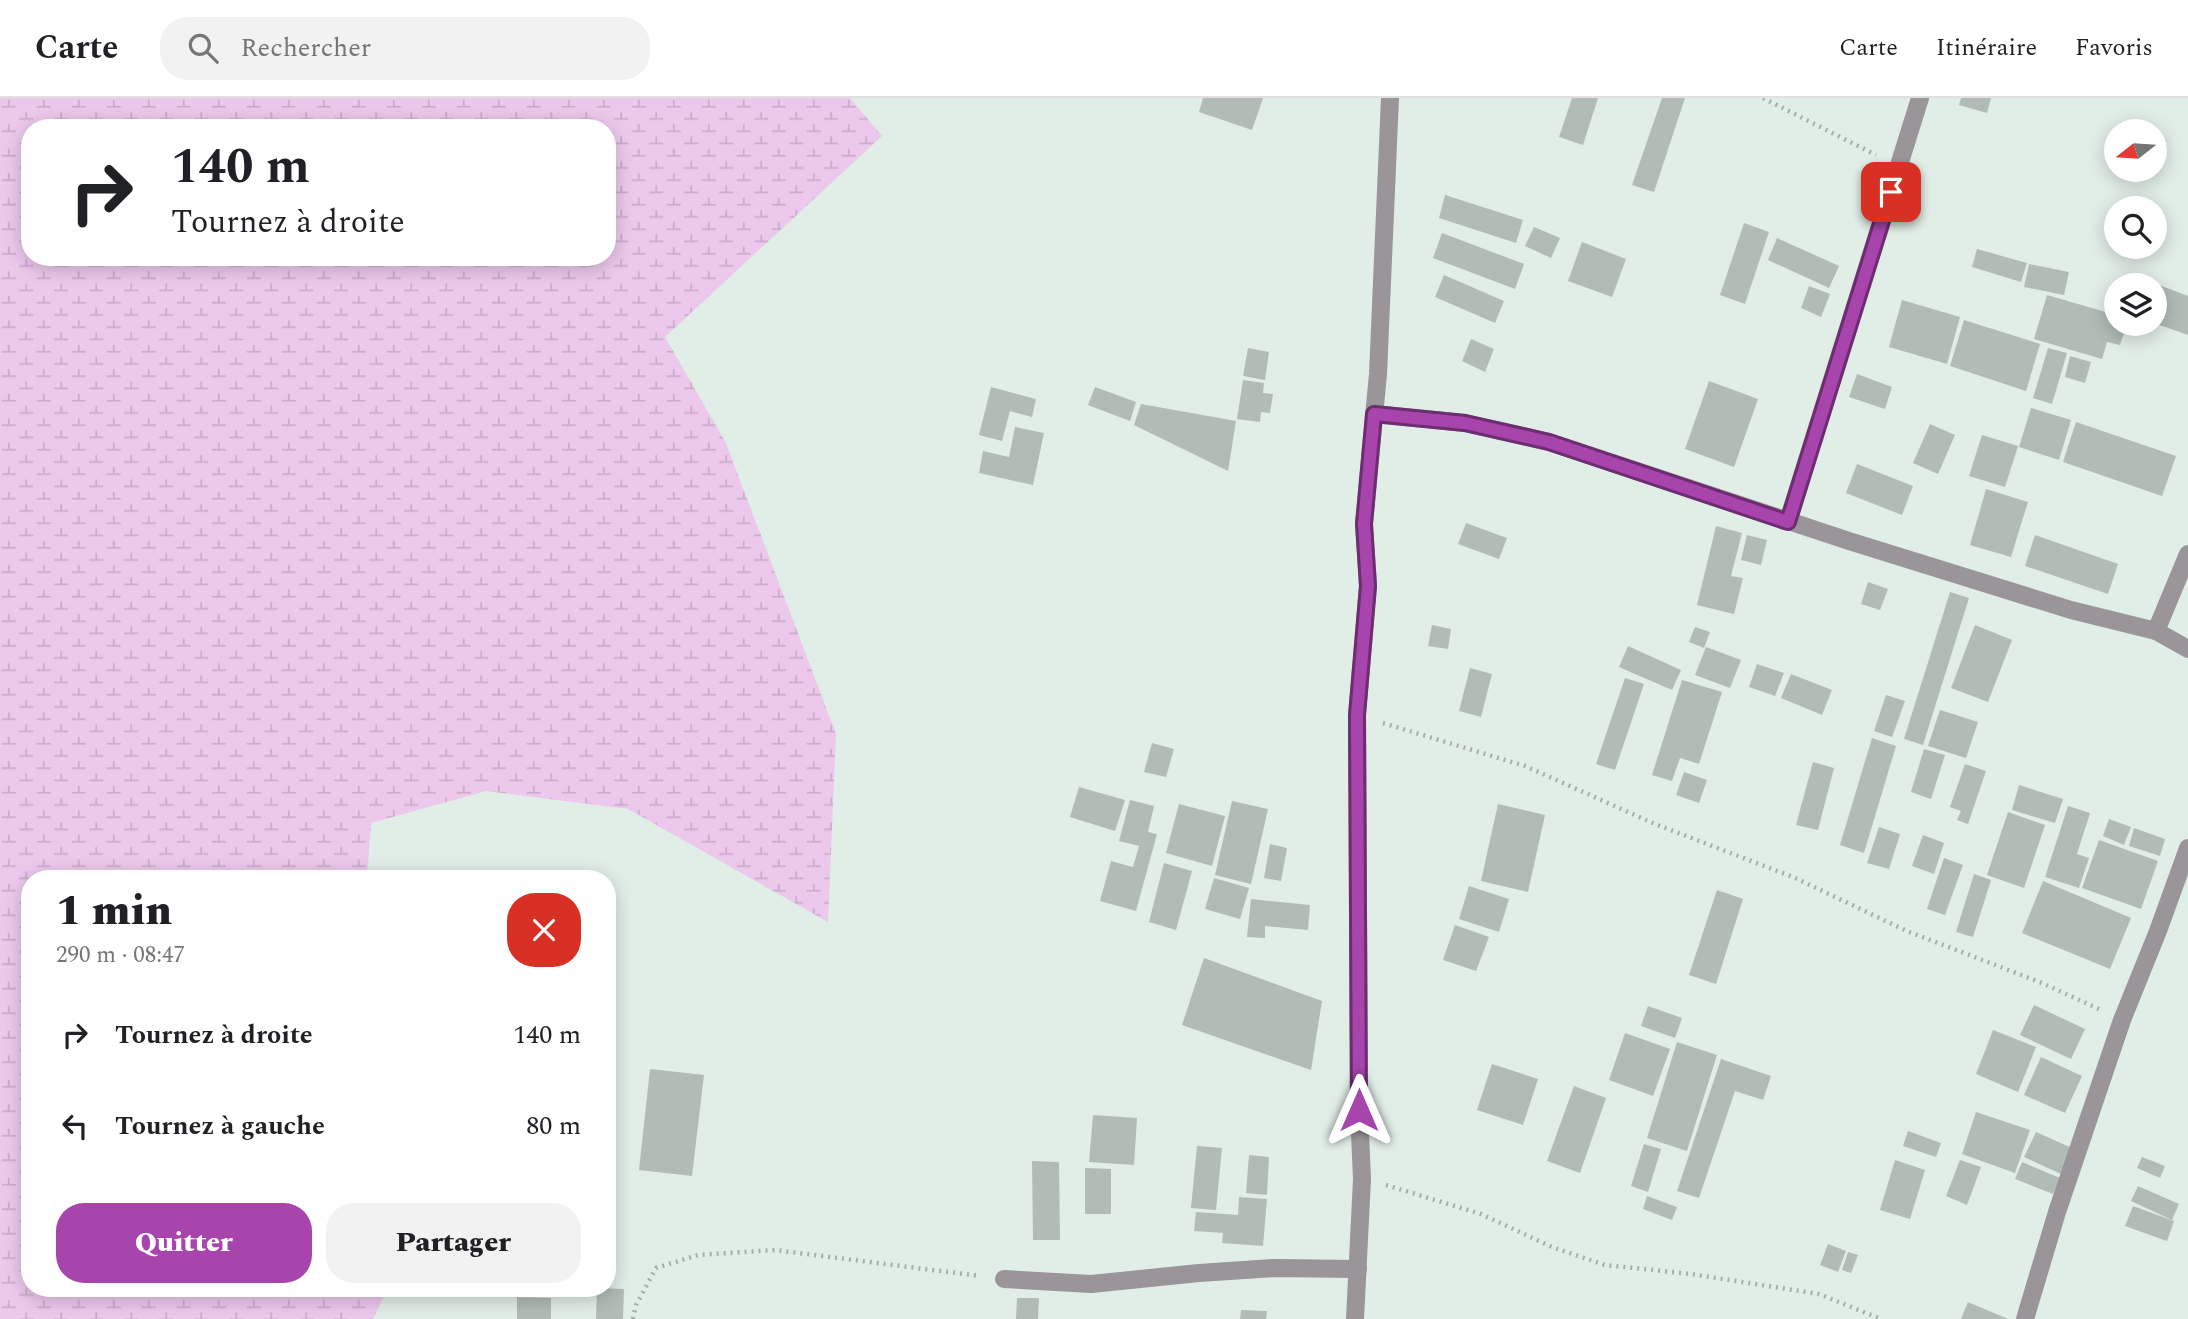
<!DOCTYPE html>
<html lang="fr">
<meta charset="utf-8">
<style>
:root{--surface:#fff;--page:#f2f2f2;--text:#202124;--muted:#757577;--line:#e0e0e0;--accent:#a745ac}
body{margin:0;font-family:Spectral,serif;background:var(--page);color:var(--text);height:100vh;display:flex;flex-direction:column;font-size:26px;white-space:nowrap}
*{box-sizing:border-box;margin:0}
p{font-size:23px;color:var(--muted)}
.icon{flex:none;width:38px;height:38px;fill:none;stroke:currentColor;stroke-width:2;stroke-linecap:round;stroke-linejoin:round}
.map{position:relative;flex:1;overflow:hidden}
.details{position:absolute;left:21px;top:772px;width:595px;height:427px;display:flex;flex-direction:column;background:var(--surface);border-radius:28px;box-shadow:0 4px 18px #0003}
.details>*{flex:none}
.top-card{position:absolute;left:21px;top:21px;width:595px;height:147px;border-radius:28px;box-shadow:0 4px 18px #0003;background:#fff;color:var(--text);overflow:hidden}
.needle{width:46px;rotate:253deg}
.controls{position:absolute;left:2104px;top:21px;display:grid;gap:14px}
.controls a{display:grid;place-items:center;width:63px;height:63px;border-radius:50%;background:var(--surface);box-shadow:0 4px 18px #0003;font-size:35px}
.pin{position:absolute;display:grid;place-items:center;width:60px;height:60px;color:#fff;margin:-30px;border-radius:14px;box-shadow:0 4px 10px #0006}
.me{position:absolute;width:77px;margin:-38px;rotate:0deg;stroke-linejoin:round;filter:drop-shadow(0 0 5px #0008)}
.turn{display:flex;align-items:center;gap:24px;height:147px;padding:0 35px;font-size:32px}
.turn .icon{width:91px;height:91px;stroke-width:2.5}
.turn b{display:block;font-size:49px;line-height:60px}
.round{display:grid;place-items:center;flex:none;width:74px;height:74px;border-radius:28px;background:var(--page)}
.headline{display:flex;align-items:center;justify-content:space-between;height:119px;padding:0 35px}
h1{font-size:42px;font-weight:800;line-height:52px}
.primary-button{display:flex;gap:14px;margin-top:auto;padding:14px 35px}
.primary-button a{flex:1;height:80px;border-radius:28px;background:var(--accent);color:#fff;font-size:28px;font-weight:800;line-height:80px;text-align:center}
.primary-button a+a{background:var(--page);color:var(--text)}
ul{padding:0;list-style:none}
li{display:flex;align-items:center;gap:21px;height:91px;padding:0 35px}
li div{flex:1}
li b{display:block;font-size:26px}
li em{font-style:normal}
header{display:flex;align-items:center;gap:42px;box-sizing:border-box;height:98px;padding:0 35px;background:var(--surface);border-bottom:2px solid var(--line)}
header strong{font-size:33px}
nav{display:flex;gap:38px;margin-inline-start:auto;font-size:24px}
.search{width:490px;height:63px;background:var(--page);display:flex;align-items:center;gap:18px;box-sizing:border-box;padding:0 24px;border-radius:28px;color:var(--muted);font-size:26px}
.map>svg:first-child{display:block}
</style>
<header>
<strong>Carte</strong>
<div class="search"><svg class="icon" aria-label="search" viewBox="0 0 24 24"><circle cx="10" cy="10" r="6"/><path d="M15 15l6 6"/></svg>Rechercher</div>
<nav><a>Carte</a><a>Itinéraire</a><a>Favoris</a></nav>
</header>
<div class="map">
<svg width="2188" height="1221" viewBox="0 0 2188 1221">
<defs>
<pattern id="wetland-marsh" width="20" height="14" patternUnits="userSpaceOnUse" patternTransform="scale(1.75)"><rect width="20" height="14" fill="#ecc8ed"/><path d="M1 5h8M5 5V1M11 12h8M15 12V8" fill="none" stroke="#caaccb"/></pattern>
</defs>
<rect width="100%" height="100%" fill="#e1ede7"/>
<!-- wetland -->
<path fill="url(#wetland-marsh)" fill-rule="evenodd" d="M0 0H850L882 38 665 239 726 345 836 636 828 824 628 711 486 693 371 725 367 780H30V1190H388L373 1221H0ZM30 30H607V159H30Z"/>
<!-- building -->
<g fill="#b1bcb6">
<polygon points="1203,0 1263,0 1252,32 1199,14"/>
<polygon points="1572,0 1598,0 1583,47 1559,39"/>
<polygon points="1662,0 1685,0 1654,94 1632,87"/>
<polygon points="1961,0 1991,0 1987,15 1959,7"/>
<polygon points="1445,97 1523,122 1516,145 1439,120"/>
<polygon points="1744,125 1769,134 1745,206 1720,197"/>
<polygon points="1534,129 1560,140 1551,160 1525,148"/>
<polygon points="1442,135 1524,166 1515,191 1433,160"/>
<polygon points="1777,140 1839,168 1829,190 1768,162"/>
<polygon points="1582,144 1626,161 1612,199 1568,183"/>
<polygon points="1977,151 2027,165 2021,184 1972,169"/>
<polygon points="2029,166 2069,174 2064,197 2024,189"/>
<polygon points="1444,177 1504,203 1495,225 1435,199"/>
<polygon points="2154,185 2188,198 2188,237 2154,225"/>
<polygon points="1809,188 1830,196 1821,219 1801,210"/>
<polygon points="2047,197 2116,217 2116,226 2127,226 2120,247 2107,244 2102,261 2034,241"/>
<polygon points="1902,202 1960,219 1947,266 1889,249"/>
<polygon points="1964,222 2040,246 2026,293 1950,268"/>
<polygon points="1471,241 1494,251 1485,274 1462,263"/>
<polygon points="1248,250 1269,254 1265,282 1243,278"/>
<polygon points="2048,250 2067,255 2052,306 2033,300"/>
<polygon points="2070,258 2091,264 2085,285 2065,279"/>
<polygon points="1857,276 1892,289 1885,311 1849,299"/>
<polygon points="1243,282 1264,285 1263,295 1273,296 1270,315 1261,314 1260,324 1237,321"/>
<polygon points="1709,283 1758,301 1734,369 1685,351"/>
<polygon points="991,289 1036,301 1032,319 1010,313 1002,343 979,337"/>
<polygon points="1095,289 1136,304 1130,323 1088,307"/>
<polygon points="1141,306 1236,323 1228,373 1134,327"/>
<polygon points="2031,310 2071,322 2059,362 2019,349"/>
<polygon points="2076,324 2176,358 2162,398 2063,364"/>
<polygon points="1930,326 1955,337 1938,376 1913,365"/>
<polygon points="1015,329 1044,335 1033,387 979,375 983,353 1009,359"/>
<polygon points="1982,337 2018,348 2005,389 1969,378"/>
<polygon points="1857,366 1913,388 1902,417 1846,395"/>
<polygon points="1986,391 2028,404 2011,459 1970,447"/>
<polygon points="1466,425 1507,440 1499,461 1458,446"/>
<polygon points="1716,428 1742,435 1731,478 1743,480 1734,516 1697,507"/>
<polygon points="1747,437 1767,442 1761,467 1741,462"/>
<polygon points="2035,437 2118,466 2108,496 2025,468"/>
<polygon points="1868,484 1888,491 1880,512 1861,506"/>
<polygon points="1950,494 1969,500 1923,647 1904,641"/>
<polygon points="1432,527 1451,531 1448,551 1428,548"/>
<polygon points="1975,527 2012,542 1988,604 1951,590"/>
<polygon points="1695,529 1710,534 1704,550 1689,544"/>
<polygon points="1628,548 1681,572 1672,592 1619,569"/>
<polygon points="1706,549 1741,562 1730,590 1695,577"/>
<polygon points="1757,566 1784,575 1775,598 1749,589"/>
<polygon points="1470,570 1492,576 1481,619 1459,613"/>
<polygon points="1791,576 1832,592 1822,617 1781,600"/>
<polygon points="1625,580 1644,586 1615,672 1596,666"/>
<polygon points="1682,582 1722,594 1699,666 1680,660 1672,683 1652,677"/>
<polygon points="1886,597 1905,603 1892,639 1874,633"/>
<polygon points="1940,612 1978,624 1966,660 1928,648"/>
<polygon points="1872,640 1896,648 1864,755 1840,747"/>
<polygon points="1152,645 1174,651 1166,679 1144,674"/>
<polygon points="1924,651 1945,657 1931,701 1911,694"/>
<polygon points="1813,664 1834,670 1818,732 1796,727"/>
<polygon points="1965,666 1986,673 1968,726 1957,722 1961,713 1950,709"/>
<polygon points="1684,674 1707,682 1699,705 1676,697"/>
<polygon points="2019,687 2063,701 2055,725 2012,712"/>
<polygon points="1079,689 1125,702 1115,733 1070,719"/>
<polygon points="1130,702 1154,708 1148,734 1157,736 1136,813 1100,803 1111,763 1133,769 1139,748 1119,743"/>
<polygon points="1232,703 1268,711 1251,786 1215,777"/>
<polygon points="1179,706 1225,718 1212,768 1166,755"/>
<polygon points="1498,706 1545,717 1528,794 1481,783"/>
<polygon points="2068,708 2090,715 2077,756 2089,760 2079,790 2045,779"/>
<polygon points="2008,714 2045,727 2024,790 1987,777"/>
<polygon points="2109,721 2131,729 2124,747 2103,738"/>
<polygon points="1879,729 1900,736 1889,771 1867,765"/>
<polygon points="2134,730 2165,741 2160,758 2129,748"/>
<polygon points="1923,737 1944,745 1934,776 1912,768"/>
<polygon points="2099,742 2158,763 2141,811 2082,790"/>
<polygon points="1270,746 1287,750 1281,783 1264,780"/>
<polygon points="1944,760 1963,767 1945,817 1927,811"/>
<polygon points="1164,765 1192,773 1176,832 1149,824"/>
<polygon points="1974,776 1991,782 1973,839 1956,834"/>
<polygon points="1214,780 1249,790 1240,821 1205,811"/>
<polygon points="2043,783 2131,820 2110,871 2022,835"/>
<polygon points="1469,788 1509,801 1499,834 1459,821"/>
<polygon points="1717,792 1743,801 1716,886 1689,877"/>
<polygon points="1251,801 1310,807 1308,832 1265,828 1265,840 1247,839"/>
<polygon points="1455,827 1489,839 1476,873 1443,862"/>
<polygon points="1204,860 1322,903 1311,972 1182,927"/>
<polygon points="2034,907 2085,931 2071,961 2020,937"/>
<polygon points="1648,908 1682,920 1675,940 1641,928"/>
<polygon points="1993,932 2036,949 2018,994 1976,976"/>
<polygon points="1625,935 1670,951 1653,998 1609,982"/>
<polygon points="1677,944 1717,957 1687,1053 1647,1040"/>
<polygon points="2041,959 2082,978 2065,1015 2024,997"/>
<polygon points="1721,961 1771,978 1763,1002 1735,993 1699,1100 1677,1093"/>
<polygon points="1492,966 1538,981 1523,1027 1477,1012"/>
<polygon points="650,971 704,977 692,1078 639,1072"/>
<polygon points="1574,988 1606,1000 1580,1075 1547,1063"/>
<polygon points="1976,1014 2030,1032 2015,1075 1962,1056"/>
<polygon points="1093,1017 1137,1020 1134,1067 1089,1064"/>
<polygon points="1908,1033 1941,1045 1936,1059 1903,1048"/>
<polygon points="2036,1034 2072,1050 2061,1076 2024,1059"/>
<polygon points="1644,1046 1661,1051 1648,1094 1631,1088"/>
<polygon points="1197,1048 1222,1050 1216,1112 1191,1110"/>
<polygon points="1249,1057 1269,1059 1267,1097 1246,1095"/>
<polygon points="2142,1059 2165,1068 2160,1080 2137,1070"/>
<polygon points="1895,1062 1925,1072 1910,1121 1880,1112"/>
<polygon points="1960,1062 1981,1069 1967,1107 1946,1098"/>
<polygon points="1032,1063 1059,1064 1060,1142 1033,1142"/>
<polygon points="2022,1064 2060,1080 2053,1096 2015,1081"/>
<polygon points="1085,1070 1111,1071 1111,1116 1085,1116"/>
<polygon points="2138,1088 2179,1106 2172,1122 2131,1103"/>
<polygon points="1647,1098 1677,1109 1672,1122 1643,1111"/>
<polygon points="1239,1099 1267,1101 1263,1148 1222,1145 1223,1135 1194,1133 1196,1114 1238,1117"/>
<polygon points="2133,1108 2174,1123 2167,1143 2125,1128"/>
<polygon points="1828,1146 1846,1153 1838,1174 1820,1167"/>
<polygon points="1848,1154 1858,1157 1851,1175 1842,1172"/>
<polygon points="597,1190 624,1191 623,1221 596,1221"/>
<polygon points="517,1199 551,1200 551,1221 517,1221"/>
<polygon points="1017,1200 1039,1200 1038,1221 1016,1221"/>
<polygon points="1968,1204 2008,1221 1961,1221"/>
<polygon points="1241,1212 1267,1213 1266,1221 1240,1221"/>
</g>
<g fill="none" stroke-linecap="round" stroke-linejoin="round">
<!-- path -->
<g stroke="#a5afaa" stroke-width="4.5" stroke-dasharray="2 5" stroke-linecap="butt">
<polyline points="1763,0 1876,57"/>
<polyline points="1383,625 1525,668 1655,726 1793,779 1907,833 2042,885 2099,911"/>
<polyline points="1386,1087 1481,1116 1552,1149 1605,1167 1691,1176 1819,1196 1881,1221"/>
<polyline points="633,1221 636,1207 656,1170 698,1157 775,1152 980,1178"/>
</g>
<!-- minor -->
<g stroke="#999599" stroke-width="18">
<polyline points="1374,316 1465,325 1549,344 1849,443 2071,512 2156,533 2188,551"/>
<polyline points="1788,423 1920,0"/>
<polyline points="2156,533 2188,456"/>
<polyline points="1004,1181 1091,1186 1199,1175 1274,1170 1358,1171"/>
<polyline points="1355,1221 1362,1081 1359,1012 1357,617 1368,488 1364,426 1378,276 1390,0"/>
<polyline points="2025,1221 2057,1114 2122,922 2158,833 2188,750"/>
</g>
</g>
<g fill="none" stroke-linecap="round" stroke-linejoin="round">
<!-- route casing -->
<g stroke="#6d2d70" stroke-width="18">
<polyline id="route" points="1359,1012 1357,617 1368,488 1364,426 1374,316 1465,325 1549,344 1788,424 1891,94"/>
</g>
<!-- route -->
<use href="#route" stroke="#a745ac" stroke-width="12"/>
</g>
</svg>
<div class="controls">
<a><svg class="needle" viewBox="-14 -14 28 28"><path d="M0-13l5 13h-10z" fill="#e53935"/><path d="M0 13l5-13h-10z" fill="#757577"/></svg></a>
<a><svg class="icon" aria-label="search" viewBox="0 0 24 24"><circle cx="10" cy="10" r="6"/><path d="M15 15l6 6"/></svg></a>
<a><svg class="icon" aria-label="layers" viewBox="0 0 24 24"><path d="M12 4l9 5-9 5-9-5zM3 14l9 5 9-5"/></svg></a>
</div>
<div class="pin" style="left:1891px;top:94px;background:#d93025"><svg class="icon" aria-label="arrive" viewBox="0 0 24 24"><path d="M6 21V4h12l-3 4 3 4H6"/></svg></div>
<svg class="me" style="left:1359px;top:1012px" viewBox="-20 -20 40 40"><path d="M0-17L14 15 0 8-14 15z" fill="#a745ac" stroke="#fff" stroke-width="4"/></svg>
<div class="top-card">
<div class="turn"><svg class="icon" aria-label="right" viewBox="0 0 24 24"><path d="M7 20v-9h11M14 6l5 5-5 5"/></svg><div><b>140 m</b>Tournez à droite</div></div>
</div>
<section class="details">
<div class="headline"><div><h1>1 min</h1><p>290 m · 08:47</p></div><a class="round" style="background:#d93025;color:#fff"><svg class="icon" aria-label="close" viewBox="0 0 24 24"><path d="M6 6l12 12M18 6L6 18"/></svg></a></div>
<ul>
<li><svg class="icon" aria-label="right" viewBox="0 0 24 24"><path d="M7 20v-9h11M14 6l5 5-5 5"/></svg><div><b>Tournez à droite</b></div><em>140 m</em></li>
<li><svg class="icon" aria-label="left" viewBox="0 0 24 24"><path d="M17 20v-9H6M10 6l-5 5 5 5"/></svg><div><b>Tournez à gauche</b></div><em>80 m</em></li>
</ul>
<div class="primary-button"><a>Quitter</a><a>Partager</a></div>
</section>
</div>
